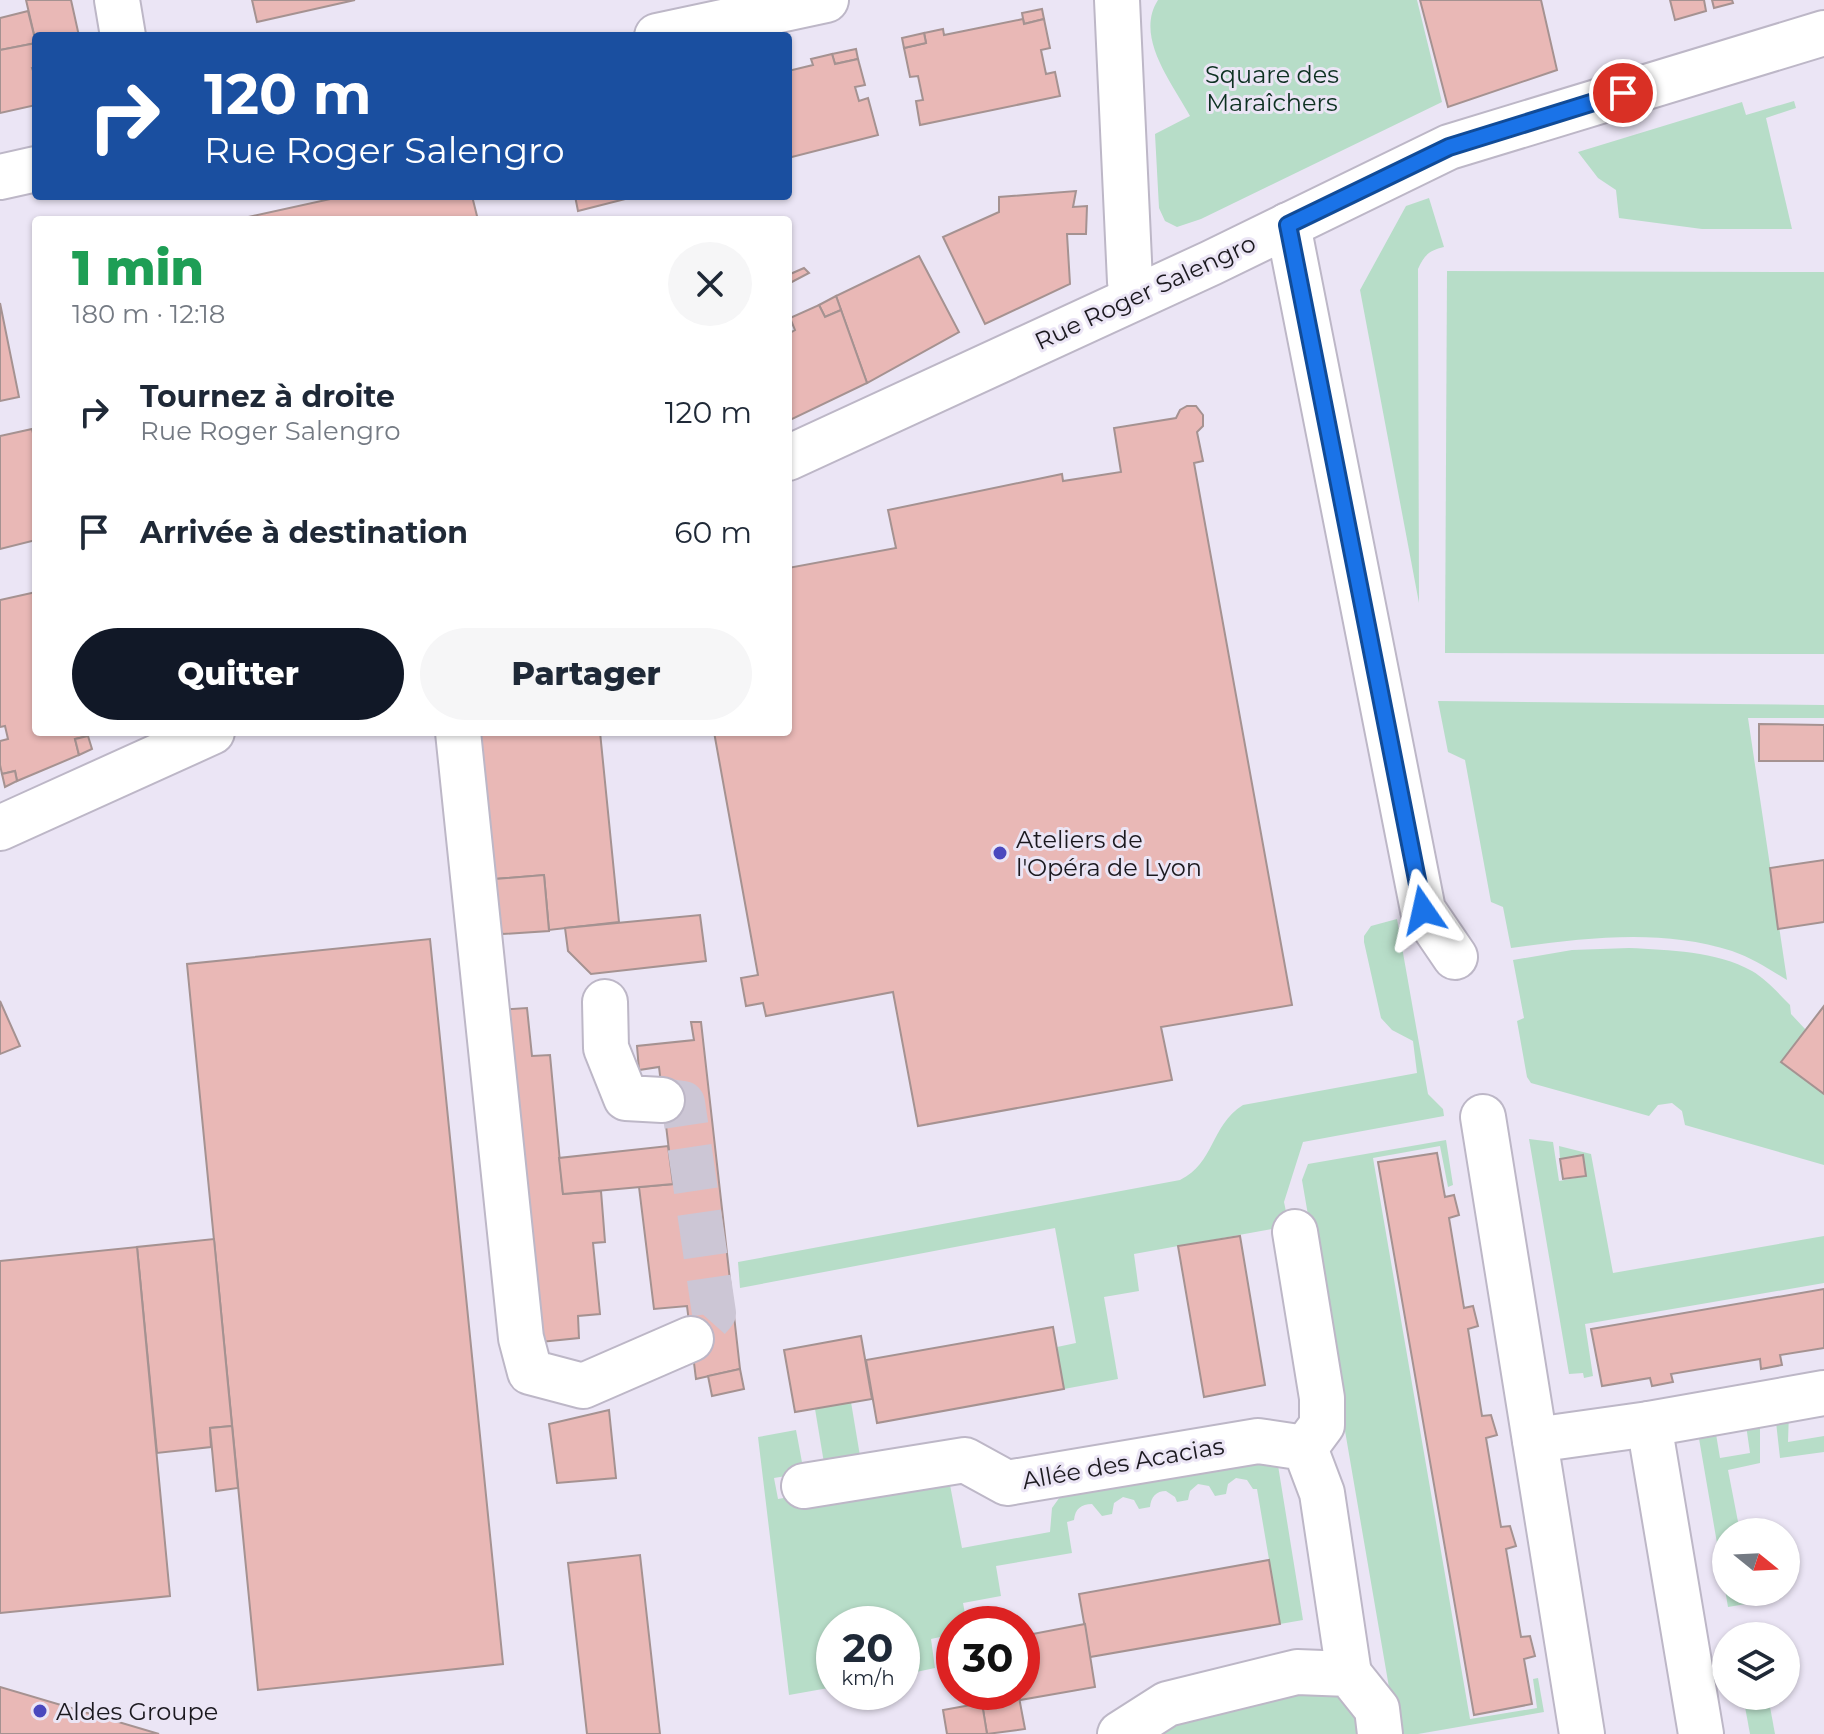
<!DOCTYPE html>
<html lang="fr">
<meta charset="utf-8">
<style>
:root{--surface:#fff;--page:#f6f6f7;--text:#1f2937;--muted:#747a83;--accent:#111827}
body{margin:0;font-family:Montserrat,sans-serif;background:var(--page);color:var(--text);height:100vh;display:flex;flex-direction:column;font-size:30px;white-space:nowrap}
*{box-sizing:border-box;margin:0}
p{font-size:26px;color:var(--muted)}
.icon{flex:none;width:44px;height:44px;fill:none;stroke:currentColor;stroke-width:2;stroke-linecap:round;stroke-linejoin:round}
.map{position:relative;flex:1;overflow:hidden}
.drawer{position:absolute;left:32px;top:216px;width:760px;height:520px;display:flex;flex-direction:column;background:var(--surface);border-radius:8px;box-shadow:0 2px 6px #0004}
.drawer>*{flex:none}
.top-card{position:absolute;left:32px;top:32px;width:760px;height:168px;border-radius:8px;box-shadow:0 2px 6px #0004;background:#1a4fa0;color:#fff;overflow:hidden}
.needle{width:52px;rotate:108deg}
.controls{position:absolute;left:1712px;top:1518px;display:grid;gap:16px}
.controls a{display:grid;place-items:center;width:88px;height:88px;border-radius:50%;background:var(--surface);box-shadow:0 2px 6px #0004;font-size:40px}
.speed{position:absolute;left:816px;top:1606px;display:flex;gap:16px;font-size:40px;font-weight:700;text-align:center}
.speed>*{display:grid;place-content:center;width:104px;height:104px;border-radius:50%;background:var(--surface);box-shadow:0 2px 6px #0004;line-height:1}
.speed small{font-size:20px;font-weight:400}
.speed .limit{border:12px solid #d22;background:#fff;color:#111}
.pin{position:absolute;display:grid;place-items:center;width:68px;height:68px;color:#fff;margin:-34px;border:4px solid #fff;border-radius:50%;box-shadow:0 2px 8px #0007}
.me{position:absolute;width:88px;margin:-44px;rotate:349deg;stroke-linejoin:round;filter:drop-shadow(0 0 6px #0008)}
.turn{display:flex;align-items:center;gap:28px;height:168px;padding:0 40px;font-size:36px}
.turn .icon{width:104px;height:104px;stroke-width:2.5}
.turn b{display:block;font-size:56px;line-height:68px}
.round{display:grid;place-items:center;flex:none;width:84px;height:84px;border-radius:42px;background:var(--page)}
.summary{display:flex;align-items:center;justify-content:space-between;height:136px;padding:0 40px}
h1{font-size:48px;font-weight:800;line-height:60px;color:#1e9e55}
.action{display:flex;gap:16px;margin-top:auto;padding:16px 40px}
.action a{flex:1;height:92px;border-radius:48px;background:var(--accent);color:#fff;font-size:32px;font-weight:800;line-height:92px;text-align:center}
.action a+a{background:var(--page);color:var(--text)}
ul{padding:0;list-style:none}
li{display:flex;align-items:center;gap:24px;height:120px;padding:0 40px}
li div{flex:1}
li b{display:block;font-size:30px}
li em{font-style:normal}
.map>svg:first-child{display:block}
</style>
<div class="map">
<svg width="1824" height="1734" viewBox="0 0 1824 1734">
<rect width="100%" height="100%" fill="#ebe5f5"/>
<!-- green -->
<g fill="#b7ddc8">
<path d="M1158 0H1417L1442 102 1201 219 1177 227 1165 221 1159 208 1155 134 1190 116C1173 84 1134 37 1158 0Z"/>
<polygon points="1794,101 1796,108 1766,118 1792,229 1702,229 1619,218 1616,190 1598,178 1578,152 1742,102 1746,115"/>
<path d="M1429 198 1444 247C1430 250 1424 255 1418 269L1419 603 1360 290 1406 206Z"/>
<polygon points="1447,271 1824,272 1824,654 1445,653"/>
<path d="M1438 701 1824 705V718H1748L1787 980C1769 969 1752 958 1732 951 1661 928 1583 938 1511 948L1503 907 1491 902 1465 760 1448 752Z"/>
<path d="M1397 919 1428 1094 1443 1109 1444 1116 1303 1142 1284 1202 1289 1226 1134 1254 1139 1291 1104 1297 1118 1379 1064 1389 1057 1347 1076 1343 1055 1228 740 1288 738 1262 1180 1180C1215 1163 1210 1126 1243 1105L1417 1073 1413 1041 1392 1030 1381 1018 1364 942V936L1371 926Z"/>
<path d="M1629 948C1669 950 1716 951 1752 971 1766 979 1778 993 1790 1005L1791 1014 1806 1030 1781 1062 1824 1094V1165L1685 1125 1682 1111 1672 1103 1658 1105 1649 1116 1531 1083 1527 1077 1517 1021 1524 1018 1513 960 1572 950Z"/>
<polygon points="1529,1139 1553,1142 1559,1181 1586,1176 1583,1155 1560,1159 1559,1146 1591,1154 1613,1273 1824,1236 1824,1283 1585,1324 1593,1376 1584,1378 1583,1373 1569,1374"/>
<polygon points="1446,1140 1453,1185 1448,1187 1440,1146 1373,1158 1470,1719 1537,1708 1533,1679 1538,1678 1544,1712 1418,1734 1397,1734 1302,1180 1308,1164"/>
<polygon points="851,1402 861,1462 825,1469 815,1409"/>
<polygon points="1789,1412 1788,1442 1824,1436 1824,1452 1780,1458 1775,1413"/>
<polygon points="1760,1415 1760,1463 1728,1470 1740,1532 1726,1532 1726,1592 1750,1592 1752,1603 1728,1607 1697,1427 1714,1422 1720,1458 1750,1453 1745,1418"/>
<path d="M796 1430 804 1473 774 1478 778 1499 947 1469 962 1548 1050 1532 1052 1508 1062 1494 1276 1453 1303 1620 1280 1624 1257 1489H1253L1247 1480 1236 1478 1228 1484 1226 1494 1215 1496 1209 1486 1198 1484 1190 1491 1188 1500 1177 1502 1175 1497 1166 1491C1156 1491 1151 1497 1150 1507L1139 1509 1134 1500 1123 1497 1114 1503 1112 1514 1102 1516 1092 1504C1081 1504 1075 1509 1074 1520L1067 1522 1072 1553 996 1566 1001 1596 963 1603 967 1624H954V1634L931 1639 935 1668 902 1675V1624H834V1687L789 1695 758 1437Z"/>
<polygon points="1338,1683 1366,1734 1148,1734 1170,1716"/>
<polygon points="1743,1696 1768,1696 1775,1734 1750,1734"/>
</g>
<!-- building -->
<g fill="#e9b8b6" stroke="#a59291" stroke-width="2">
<polygon points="26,0 71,0 79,36 36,36 36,43"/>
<polygon points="252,0 355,0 257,22"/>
<polygon points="1420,0 1541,0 1557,70 1448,107"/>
<polygon points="1670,0 1704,0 1706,11 1675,20"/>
<polygon points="1712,0 1732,0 1733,3 1714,8"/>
<polygon points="1042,9 1044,19 1024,24 1022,13"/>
<polygon points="28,11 36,43 0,50 0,18"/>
<polygon points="1023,19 1024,24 1044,19 1050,48 1041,50 1046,74 1055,72 1060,96 920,125 916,101 923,100 918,76 910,77 904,48 926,43 924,33 943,29 944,35"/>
<polygon points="924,33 926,43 904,48 902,38"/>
<polygon points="36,43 36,67 32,68 36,79 36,105 0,113 0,50"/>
<polygon points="856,49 858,59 835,64 832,54"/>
<polygon points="832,54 835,64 858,59 865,85 855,87 859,101 868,98 878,135 788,158 788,71 813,65 811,59"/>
<polygon points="1076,191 1073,207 1087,206 1086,234 1067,234 1070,284 985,324 943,237 999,212 999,197"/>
<polygon points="344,196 472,196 478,220 235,220"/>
<polygon points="575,196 637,196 578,211"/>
<polygon points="919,256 959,332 867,383 836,296"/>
<polygon points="804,268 809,273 788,284 788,275"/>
<polygon points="836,296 841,310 825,317 819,305"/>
<polygon points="0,303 19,397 0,401"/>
<polygon points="819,305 825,317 841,310 867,383 788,421 788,334 795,330 790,318"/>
<polygon points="1187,406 1196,406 1203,415 1203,426 1197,432 1203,461 1194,463 1292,1005 1161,1027 1172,1080 918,1126 893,992 766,1016 763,1003 746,1006 741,978 758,975 714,732 788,732 788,568 896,548 888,510 1062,474 1063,481 1121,472 1114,428 1176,418 1180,410"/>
<polygon points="32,429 36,446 36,540 0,549 0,436"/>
<polygon points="36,592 36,732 87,732 88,736 75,739 79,755 17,781 15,771 2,774 0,765 0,741 8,739 5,726 0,727 0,600"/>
<polygon points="1759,724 1824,725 1824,761 1759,761"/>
<polygon points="468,732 600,732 619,922 549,930 544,875 483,880"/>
<polygon points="88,736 92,749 79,755 75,739"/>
<polygon points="15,771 17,781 5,787 2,774"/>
<polygon points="1824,860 1824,922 1778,929 1770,868"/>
<polygon points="544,875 549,931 503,934 486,914 483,880"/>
<polygon points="700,915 706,961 591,974 568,951 565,928"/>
<polygon points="430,939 503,1664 258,1690 187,964"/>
<polygon points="0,1001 20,1046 0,1054"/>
<polygon points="1824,1006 1824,1094 1781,1062"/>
<polygon points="527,1008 532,1056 550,1055 563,1194 601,1191 605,1242 593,1243 600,1314 578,1316 579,1338 531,1343 496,1010"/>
<polygon points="691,1022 701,1022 740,1369 696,1379 687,1306 654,1309 639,1187 673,1184 659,1067 639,1070 637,1046 694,1040"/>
<polygon points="668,1146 673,1184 563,1194 559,1158"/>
<polygon points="1437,1153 1445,1197 1454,1195 1459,1215 1449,1218 1464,1308 1473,1306 1478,1326 1468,1329 1482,1416 1491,1415 1497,1435 1486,1438 1501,1527 1510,1526 1516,1546 1506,1549 1521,1637 1530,1636 1535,1656 1524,1659 1532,1704 1474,1715 1378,1162"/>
<polygon points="1583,1155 1586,1176 1563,1179 1560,1159"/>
<polygon points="1240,1236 1265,1385 1204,1397 1178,1246"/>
<polygon points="214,1239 232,1426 210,1428 211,1447 157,1453 137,1247"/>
<polygon points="137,1247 170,1596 0,1613 0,1261"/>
<polygon points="1824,1289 1824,1348 1780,1355 1782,1365 1761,1369 1760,1359 1671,1374 1673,1382 1652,1386 1650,1378 1602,1386 1591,1329"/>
<polygon points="1053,1327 1064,1389 877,1423 866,1360"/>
<polygon points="861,1336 872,1399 795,1412 784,1350"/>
<polygon points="740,1369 744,1389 712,1396 708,1376"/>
<polygon points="609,1410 616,1478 557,1483 549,1424"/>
<polygon points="232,1426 238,1488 216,1491 210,1428"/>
<polygon points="640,1555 660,1734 587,1734 568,1563"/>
<polygon points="1269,1560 1280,1624 1090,1657 1079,1594"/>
<polygon points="1085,1624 1095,1687 1020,1700 1018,1692 1022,1692 1022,1636"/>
<polygon points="0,1687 159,1734 0,1734"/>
<polygon points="980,1692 1018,1692 1025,1729 987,1734"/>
<polygon points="982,1703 987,1734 947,1734 943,1710"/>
</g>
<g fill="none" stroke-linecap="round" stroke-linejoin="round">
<!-- minor-tunnel -->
<polyline stroke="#ccc6d5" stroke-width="44" stroke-dasharray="44 22" stroke-linecap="butt" points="662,1100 683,1103 714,1313 691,1339"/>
<!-- minor casing -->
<g stroke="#bdb7c7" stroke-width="48">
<g id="minor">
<polyline points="117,0 123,36"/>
<polyline points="1117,0 1130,282 1136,297"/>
<polyline points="657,36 826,0"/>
<polyline points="0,177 36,169"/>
<polyline points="1288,225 1423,910 1455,957"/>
<polyline points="788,458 1211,263 1449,147 1824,33"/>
<polyline points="458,732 521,1338 530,1372 583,1386 691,1339"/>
<polyline points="0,828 212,732"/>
<polyline points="605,1002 606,1048 626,1098 662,1100"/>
<polyline points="1483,1117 1582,1734"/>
<polyline points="1295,1232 1322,1398 1322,1425 1305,1448"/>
<polyline points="1649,1424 1824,1393"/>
<polyline points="1535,1440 1649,1424 1701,1734"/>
<polyline points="804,1486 965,1460 1007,1483 1258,1441 1305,1448 1322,1493 1349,1674"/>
<polyline points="1120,1734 1167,1704 1297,1672 1349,1674 1377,1709 1380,1734"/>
</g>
</g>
<!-- minor -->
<use href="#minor" stroke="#fff" stroke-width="44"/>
</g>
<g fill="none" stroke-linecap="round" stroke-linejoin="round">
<!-- route casing -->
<g stroke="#114b97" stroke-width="20">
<polyline id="route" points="1423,910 1288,225 1449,147 1623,93"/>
</g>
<!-- route -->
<use href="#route" stroke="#1a73e8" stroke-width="14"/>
</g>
<!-- markers -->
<g fill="#4a48be" stroke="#ebe5f5" stroke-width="3">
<circle cx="1000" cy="853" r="8"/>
<circle cx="40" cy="1711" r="8"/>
</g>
<g text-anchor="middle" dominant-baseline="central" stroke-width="6" stroke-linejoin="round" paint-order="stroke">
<!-- park labels -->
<g font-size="24" fill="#0d3121" stroke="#ebe5f5">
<text x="1272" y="74">Square des<tspan x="1272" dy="28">Maraîchers</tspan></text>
</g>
<!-- street labels -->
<g font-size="24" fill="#1b191f" stroke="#ebe5f5">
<text transform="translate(1145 292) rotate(-25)">Rue Roger Salengro</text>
<text transform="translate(1123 1463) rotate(-10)">Allée des Acacias</text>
</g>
<!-- poi labels -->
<g font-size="24" fill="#1b191f" stroke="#ebe5f5" text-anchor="start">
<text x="1016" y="839">Ateliers de<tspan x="1016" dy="28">l'Opéra de Lyon</tspan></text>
<text x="56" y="1711">Aldes Groupe</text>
</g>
</g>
</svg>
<div class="controls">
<a><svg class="needle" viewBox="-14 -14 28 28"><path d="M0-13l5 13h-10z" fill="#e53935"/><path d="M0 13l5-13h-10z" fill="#747a83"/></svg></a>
<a><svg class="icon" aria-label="layers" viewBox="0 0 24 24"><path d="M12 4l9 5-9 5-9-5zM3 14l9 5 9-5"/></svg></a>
</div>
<div class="speed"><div>20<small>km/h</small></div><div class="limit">30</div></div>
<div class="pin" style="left:1623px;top:93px;background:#d93025"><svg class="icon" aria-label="arrive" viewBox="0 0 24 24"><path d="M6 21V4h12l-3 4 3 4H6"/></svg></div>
<svg class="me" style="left:1423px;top:910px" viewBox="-20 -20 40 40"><path d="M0-17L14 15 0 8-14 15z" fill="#1a73e8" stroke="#fff" stroke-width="4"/></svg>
<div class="top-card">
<div class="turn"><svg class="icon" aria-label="right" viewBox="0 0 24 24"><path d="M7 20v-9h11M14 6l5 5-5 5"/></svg><div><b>120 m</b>Rue Roger Salengro</div></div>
</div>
<section class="drawer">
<div class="summary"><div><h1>1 min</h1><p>180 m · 12:18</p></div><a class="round"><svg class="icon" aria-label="close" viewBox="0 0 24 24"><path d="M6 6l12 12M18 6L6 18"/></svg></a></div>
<ul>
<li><svg class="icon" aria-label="right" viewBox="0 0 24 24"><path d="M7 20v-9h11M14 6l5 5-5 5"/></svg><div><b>Tournez à droite</b><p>Rue Roger Salengro</p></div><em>120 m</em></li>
<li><svg class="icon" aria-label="arrive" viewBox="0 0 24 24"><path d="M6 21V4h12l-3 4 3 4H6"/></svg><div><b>Arrivée à destination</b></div><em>60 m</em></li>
</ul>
<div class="action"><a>Quitter</a><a>Partager</a></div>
</section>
</div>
